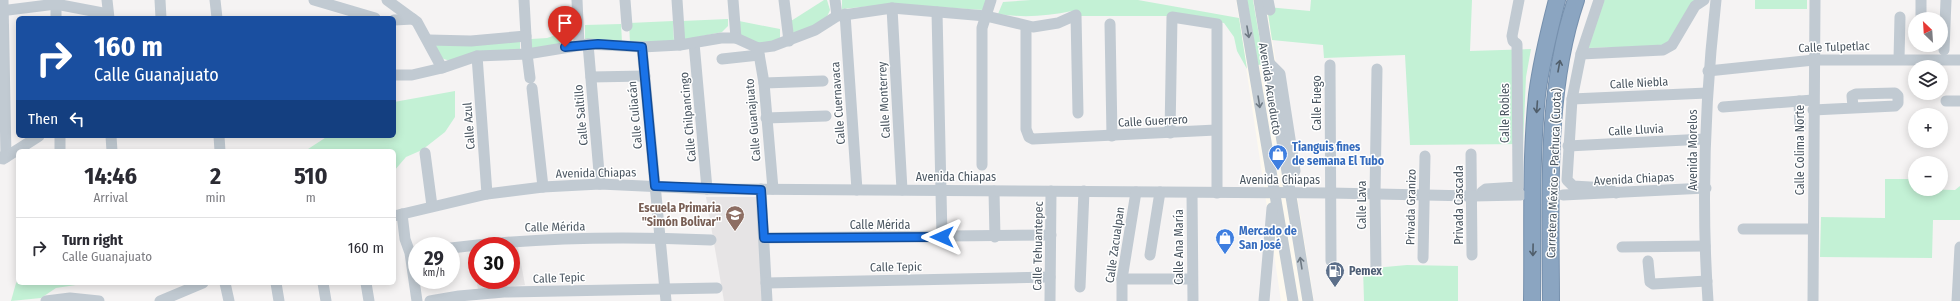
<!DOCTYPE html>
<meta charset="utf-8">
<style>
:root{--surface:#fff;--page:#f7f7f7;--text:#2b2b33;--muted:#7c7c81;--line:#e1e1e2}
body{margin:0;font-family:"Fira Sans Condensed",sans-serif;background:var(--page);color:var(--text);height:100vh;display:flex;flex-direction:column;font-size:15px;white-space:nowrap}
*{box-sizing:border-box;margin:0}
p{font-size:13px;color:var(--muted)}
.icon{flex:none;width:22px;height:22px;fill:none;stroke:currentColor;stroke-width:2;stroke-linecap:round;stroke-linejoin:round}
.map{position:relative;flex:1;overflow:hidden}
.drawer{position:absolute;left:16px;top:149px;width:380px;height:136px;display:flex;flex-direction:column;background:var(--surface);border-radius:6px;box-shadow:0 2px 10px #0003}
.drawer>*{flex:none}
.guide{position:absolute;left:16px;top:16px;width:380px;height:122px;border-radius:6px;box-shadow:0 2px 10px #0003;background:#1a4fa0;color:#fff;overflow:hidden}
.needle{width:26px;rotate:335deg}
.buttons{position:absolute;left:1908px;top:12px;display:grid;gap:8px}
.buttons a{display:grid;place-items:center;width:40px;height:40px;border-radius:50%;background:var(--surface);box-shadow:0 2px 10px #0003;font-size:20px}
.speed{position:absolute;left:408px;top:237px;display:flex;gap:8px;font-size:20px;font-weight:700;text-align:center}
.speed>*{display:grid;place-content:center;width:52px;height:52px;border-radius:50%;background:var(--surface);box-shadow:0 2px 10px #0003;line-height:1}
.speed small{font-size:10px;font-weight:400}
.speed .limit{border:6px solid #d22;background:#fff;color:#111}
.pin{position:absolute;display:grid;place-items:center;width:34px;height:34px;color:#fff;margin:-41px -17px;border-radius:50% 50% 50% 0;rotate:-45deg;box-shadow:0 0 4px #0007}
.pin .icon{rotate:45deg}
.me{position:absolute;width:44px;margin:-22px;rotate:270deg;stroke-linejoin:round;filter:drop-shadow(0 0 3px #0008)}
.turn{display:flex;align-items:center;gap:14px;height:84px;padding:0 12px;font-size:18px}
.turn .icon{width:52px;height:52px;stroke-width:2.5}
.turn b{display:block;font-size:28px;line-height:34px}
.then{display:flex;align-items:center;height:38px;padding:0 12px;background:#0003;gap:8px;font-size:15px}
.eta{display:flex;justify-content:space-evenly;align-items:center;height:68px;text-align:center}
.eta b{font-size:24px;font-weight:700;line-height:28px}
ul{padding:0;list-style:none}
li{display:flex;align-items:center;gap:12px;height:60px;padding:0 12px;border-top:1px solid var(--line)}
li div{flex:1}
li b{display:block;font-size:15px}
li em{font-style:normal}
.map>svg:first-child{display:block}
</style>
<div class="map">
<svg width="1960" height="301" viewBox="0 0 1960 301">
<rect width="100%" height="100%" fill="#f5f3f3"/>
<!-- commercial -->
<polygon fill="#fdf9ef" points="1236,0 1266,0 1314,301 1281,301"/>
<!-- education -->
<g fill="#e6e4e5">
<polygon points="706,197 757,197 763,301 724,301"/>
<polygon points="511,247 518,247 525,285 478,290 472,252 477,251 477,280 511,280"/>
</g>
<!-- green -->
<g fill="#c3f1d5">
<polygon points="824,0 827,0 830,10 826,19 794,36 791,21"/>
<polygon points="842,0 986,0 983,10 892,4 842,9"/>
<path d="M1031 0H1138L1239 18 1247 69 1237 51 1234 37 1224 23 1179 16H1079L1072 11C1047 16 1024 18 998 14L1003 2Z"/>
<polygon points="1247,0 1253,0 1264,64 1258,65"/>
<polygon points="1311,0 1472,0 1470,51 1531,49 1526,77 1523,144 1410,145 1405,55 1324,58 1323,45 1272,40 1267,7 1310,11"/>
<polygon points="1603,0 1695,0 1669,42 1661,46 1588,48"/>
<rect x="1755" y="0" width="52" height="9"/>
<polygon points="728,19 728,26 722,32 683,40 682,21"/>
<polygon points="673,21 674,42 630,43 629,23"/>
<path d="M739 21 780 29V38C764 48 756 44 741 36Z"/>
<polygon points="621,24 622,42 585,39 585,25"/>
<polygon points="571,30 566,42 549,48 531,49 531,39 547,38"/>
<polygon points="520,40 520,52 450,61 441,58 433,42"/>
<polygon points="455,91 455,117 445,132 422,150 406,157 394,171 394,151 305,151 328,136 394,136 394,102"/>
<polygon points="1885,179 1911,179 1915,183 1915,189 1955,190 1960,186 1960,220 1933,220 1932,258 1820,257 1821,217 1885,218"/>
<polygon points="1407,265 1458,266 1458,301 1364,301 1363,269"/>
<polygon points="18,281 18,283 113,283 114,285 89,283 56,288 41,298 11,301 16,283"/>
</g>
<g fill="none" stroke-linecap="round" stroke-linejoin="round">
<!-- highway casing -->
<g stroke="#7690ad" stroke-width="18">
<g id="highway">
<path d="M1532 301C1533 233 1530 163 1537 95 1541 63 1549 31 1557 0"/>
<path d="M1551 301C1551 204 1544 93 1576 0"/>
</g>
</g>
<!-- minor -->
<g stroke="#c1cad2" stroke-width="11">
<polyline points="56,0 56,18"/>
<polyline points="107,0 109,18"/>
<polyline points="160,0 161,18"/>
<polyline points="215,0 217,18"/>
<polyline points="314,0 375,18"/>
<polyline points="387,0 417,22 442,68"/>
<polyline points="524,0 527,54 530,78"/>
<polyline points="577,0 579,45"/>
<polyline points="625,0 627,26"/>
<polyline points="677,0 680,45"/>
<polyline points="733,0 736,38"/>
<polyline points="784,0 789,41"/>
<polyline points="835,0 837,16"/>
<polyline points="1242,0 1293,301"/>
<polyline points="1259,0 1308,301"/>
<polyline points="1268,0 1270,10"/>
<polyline points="1599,0 1581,54 1572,99 1567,180 1573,186 1607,188 1616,193"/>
<polyline points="892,8 902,190"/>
<polyline points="0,11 56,4 108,14"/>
<polyline points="937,12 942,237"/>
<polyline points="845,14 857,190"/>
<polyline points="1921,19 1921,0"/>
<polyline points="394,20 413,19"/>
<polyline points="1110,24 1112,136"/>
<polyline points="1026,26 1026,129 1029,137 1033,139 1216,130"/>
<polyline points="429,40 471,41 526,36"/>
<polyline points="694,43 707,189"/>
<polyline points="588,44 600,184"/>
<polyline points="642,47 666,301"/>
<polyline points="758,48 764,83 773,189"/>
<polyline points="1944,50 1946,0"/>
<polyline points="1581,54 1663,50 1672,45 1695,6 1704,0"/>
<polyline points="477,56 487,194"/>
<polyline points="722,59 759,55"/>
<polyline points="1899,59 1900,17"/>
<polyline points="1270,64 1280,74 1295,171 1288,184"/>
<polyline points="1330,65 1331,261"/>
<polyline points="1708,71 1814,60 1960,60"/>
<polyline points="394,75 412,75 442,68 477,56 527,54 588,44 642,47 680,45 721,38 736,38 758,48 773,46 815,30 837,16 892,8 986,16 1033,27 1058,23 1076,15 1078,113"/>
<polyline points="591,77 645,76"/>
<polyline points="764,83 823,81"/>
<polyline points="532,88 543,187"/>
<polyline points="1572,99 1707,93"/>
<polyline points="1799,101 1800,128"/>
<polyline points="1946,101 1960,101"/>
<polyline points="1723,107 1813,100"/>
<polyline points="1813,110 1895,106 1898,103 1898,96 1895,93 1856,94 1852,96 1853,107"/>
<polyline points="766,118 826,116"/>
<polyline points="1170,133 1172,17 1217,24 1217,193"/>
<polyline points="111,136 112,151"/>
<polyline points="219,136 220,151"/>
<polyline points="1568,146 1705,139"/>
<polyline points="60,151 60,136"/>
<polyline points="425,153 432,206"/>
<polyline points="1471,154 1472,255"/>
<polyline points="0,157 6,157 3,0"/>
<polyline points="3,159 39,136"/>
<polyline points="982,165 982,28 991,0"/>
<polyline points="761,189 767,301"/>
<polyline points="994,191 995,237"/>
<polyline points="1482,192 1486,189 1518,187 1517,44 1513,41 1512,36 1519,0"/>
<polyline points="1192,193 1193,301"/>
<polyline points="1563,195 1706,188"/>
<polyline points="402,214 405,239 410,253 417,301"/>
<polyline points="394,216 487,194 543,187 600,184 707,189 1330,193 1473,196 1521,195"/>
<polyline points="1743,229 1813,229"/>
<polyline points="764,238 1051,235"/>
<polyline points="1622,247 1705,246"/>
<path d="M451 248C537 237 624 236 711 240"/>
<polyline points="1150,255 1160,192"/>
<polyline points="1423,258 1425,156"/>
<polyline points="1648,261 1650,282 1653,284 1707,281"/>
<polyline points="1376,269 1375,195 1377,69"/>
<polyline points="1122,279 1192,279"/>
<polyline points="225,283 229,301"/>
<polyline points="276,283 279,301"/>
<polyline points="323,283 326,301"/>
<polyline points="366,283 369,301"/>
<polyline points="766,283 1050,277"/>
<polyline points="1080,287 1084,191"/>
<polyline points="46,301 70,298 99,301"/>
<polyline points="160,301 203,283"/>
<polyline points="430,301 459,296 504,292 717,288"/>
<polyline points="1050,301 1051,191"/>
<polyline points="1122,301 1122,279 1136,192"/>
<polyline points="1264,301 1272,208"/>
<path d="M1708 301C1701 201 1705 99 1716 0"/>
<polyline points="1813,301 1815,0"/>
<polyline points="1957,301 1960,247"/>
</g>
<!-- highway -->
<use href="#highway" stroke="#8ba5c1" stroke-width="16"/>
</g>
<!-- one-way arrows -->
<defs><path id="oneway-shaft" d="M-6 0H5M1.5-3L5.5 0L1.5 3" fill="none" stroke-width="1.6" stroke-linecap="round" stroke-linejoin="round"/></defs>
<g stroke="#6e7983">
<use href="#oneway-shaft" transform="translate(1248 32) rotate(80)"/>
<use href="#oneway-shaft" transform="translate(1259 102) rotate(81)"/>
<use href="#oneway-shaft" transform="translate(1301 263) rotate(-99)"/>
</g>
<g stroke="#505e6b">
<use href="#oneway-shaft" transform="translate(1559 66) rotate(-80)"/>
<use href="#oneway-shaft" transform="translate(1537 107) rotate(94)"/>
<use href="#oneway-shaft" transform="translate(1533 250) rotate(91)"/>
</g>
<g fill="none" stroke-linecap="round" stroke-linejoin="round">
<!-- route casing -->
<g stroke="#114b97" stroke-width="10">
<polyline id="route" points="565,47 598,44 642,47 655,186 761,190 764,238 942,237"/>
</g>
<!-- route -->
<use href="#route" stroke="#1a73e8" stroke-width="7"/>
</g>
<!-- icons -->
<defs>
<g id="shop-pin" transform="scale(1)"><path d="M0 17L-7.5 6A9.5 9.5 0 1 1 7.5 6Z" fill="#3f7fe0" stroke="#fff"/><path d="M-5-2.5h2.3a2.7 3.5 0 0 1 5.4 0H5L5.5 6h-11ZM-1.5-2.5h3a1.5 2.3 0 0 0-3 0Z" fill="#fff"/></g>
<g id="school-pin" transform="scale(1)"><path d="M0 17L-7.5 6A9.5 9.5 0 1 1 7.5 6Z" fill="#8d6e63" stroke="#fff"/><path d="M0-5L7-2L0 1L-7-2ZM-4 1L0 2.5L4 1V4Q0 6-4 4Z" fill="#fff"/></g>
<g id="fuel-pin" transform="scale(1)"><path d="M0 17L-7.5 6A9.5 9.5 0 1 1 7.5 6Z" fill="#5c6f8a" stroke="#fff"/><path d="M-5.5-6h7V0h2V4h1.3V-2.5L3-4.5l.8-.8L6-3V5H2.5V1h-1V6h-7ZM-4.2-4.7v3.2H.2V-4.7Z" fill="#fff"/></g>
</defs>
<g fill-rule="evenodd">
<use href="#shop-pin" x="1278" y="154"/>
<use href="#school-pin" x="735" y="215"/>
<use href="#shop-pin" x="1225" y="238"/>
<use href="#fuel-pin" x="1335" y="271"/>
</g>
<g text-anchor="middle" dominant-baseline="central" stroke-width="3" stroke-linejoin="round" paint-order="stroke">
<!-- street labels -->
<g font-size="12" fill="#4a5661" stroke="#fff">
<text transform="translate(1834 47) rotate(-2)">Calle Tulpetlac</text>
<text transform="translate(1639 83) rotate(-3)">Calle Niebla</text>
<text transform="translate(1270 89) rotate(81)">Avenida Acueducto</text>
<text transform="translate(884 100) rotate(-93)">Calle Monterrey</text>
<text transform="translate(838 103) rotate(-94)">Calle Cuernavaca</text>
<text transform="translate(1317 103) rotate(-90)">Calle Fuego</text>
<text transform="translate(1505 113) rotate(-90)">Calle Robles</text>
<text transform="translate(581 115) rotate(-95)">Calle Saltillo</text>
<text transform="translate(635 115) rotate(-95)">Calle Culiacán</text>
<text transform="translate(688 117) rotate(-95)">Calle Chilpancingo</text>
<text transform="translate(753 120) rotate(-95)">Calle Guanajuato</text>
<text transform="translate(1153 121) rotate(-3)">Calle Guerrero</text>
<text transform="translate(469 126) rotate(-94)">Calle Azul</text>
<text transform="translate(1636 130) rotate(-3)">Calle Lluvia</text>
<text transform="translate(1693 150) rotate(-90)">Avenida Morelos</text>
<text transform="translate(1800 150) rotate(-90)">Calle Colima Norte</text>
<text transform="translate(596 173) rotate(-1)">Avenida Chiapas</text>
<text transform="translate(1554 173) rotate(-88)">Carretera México - Pachuca (Cuota)</text>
<text x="956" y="177">Avenida Chiapas</text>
<text transform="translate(1634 179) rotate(-3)">Avenida Chiapas</text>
<text x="1280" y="180">Avenida Chiapas</text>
<text transform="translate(1362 205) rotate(-90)">Calle Lava</text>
<text transform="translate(1459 205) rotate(-90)">Privada Cascada</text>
<text transform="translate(1411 207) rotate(-89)">Privada Granizo</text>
<text x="880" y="225">Calle Mérida</text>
<text transform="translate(555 227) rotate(-1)">Calle Mérida</text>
<text transform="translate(1115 245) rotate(-82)">Calle Zacualpan</text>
<text transform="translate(1038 246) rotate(-89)">Calle Tehuantepec</text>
<text transform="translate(1179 247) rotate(-90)">Calle Ana María</text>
<text transform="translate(896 267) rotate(-1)">Calle Tepic</text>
<text transform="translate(559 278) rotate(-2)">Calle Tepic</text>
</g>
<!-- shop labels -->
<g font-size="12" font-weight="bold" fill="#366cbe" stroke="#fff" text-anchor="start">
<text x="1292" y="147">Tianguis fines<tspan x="1292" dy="14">de semana El Tubo</tspan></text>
<text x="1239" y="231">Mercado de<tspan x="1239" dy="14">San José</tspan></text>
</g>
<!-- education labels -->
<g font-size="12" font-weight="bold" fill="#785e54" stroke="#fff" text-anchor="end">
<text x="721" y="208">Escuela Primaria<tspan x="721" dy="14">"Simón Bolivar"</tspan></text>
</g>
<!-- service labels -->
<g font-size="12" font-weight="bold" fill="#4e5e75" stroke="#fff" text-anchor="start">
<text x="1349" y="271">Pemex</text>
</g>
</g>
</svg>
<div class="buttons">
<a><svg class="needle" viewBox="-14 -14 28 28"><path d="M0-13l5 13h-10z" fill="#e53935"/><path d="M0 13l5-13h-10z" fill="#7c7c81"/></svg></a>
<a><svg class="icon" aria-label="layers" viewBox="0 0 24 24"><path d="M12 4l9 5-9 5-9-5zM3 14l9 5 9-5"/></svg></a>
<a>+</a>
<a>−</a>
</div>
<div class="speed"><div>29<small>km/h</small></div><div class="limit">30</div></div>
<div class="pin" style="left:565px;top:47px;background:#d93025"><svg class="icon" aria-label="arrive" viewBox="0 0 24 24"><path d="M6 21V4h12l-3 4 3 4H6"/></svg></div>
<svg class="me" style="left:942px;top:237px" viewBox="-20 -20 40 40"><path d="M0-17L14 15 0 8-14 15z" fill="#1a73e8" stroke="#fff" stroke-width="4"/></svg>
<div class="guide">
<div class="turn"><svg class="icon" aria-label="right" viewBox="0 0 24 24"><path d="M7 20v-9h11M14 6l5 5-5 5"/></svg><div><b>160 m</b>Calle Guanajuato</div></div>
<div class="then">Then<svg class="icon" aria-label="left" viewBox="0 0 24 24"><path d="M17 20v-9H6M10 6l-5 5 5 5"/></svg></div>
</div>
<section class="drawer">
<div class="eta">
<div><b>14:46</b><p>Arrival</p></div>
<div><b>2</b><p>min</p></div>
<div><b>510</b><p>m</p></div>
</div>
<ul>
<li><svg class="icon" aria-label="right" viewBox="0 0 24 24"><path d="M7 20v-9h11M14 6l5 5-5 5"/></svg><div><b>Turn right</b><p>Calle Guanajuato</p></div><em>160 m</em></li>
</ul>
</section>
</div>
